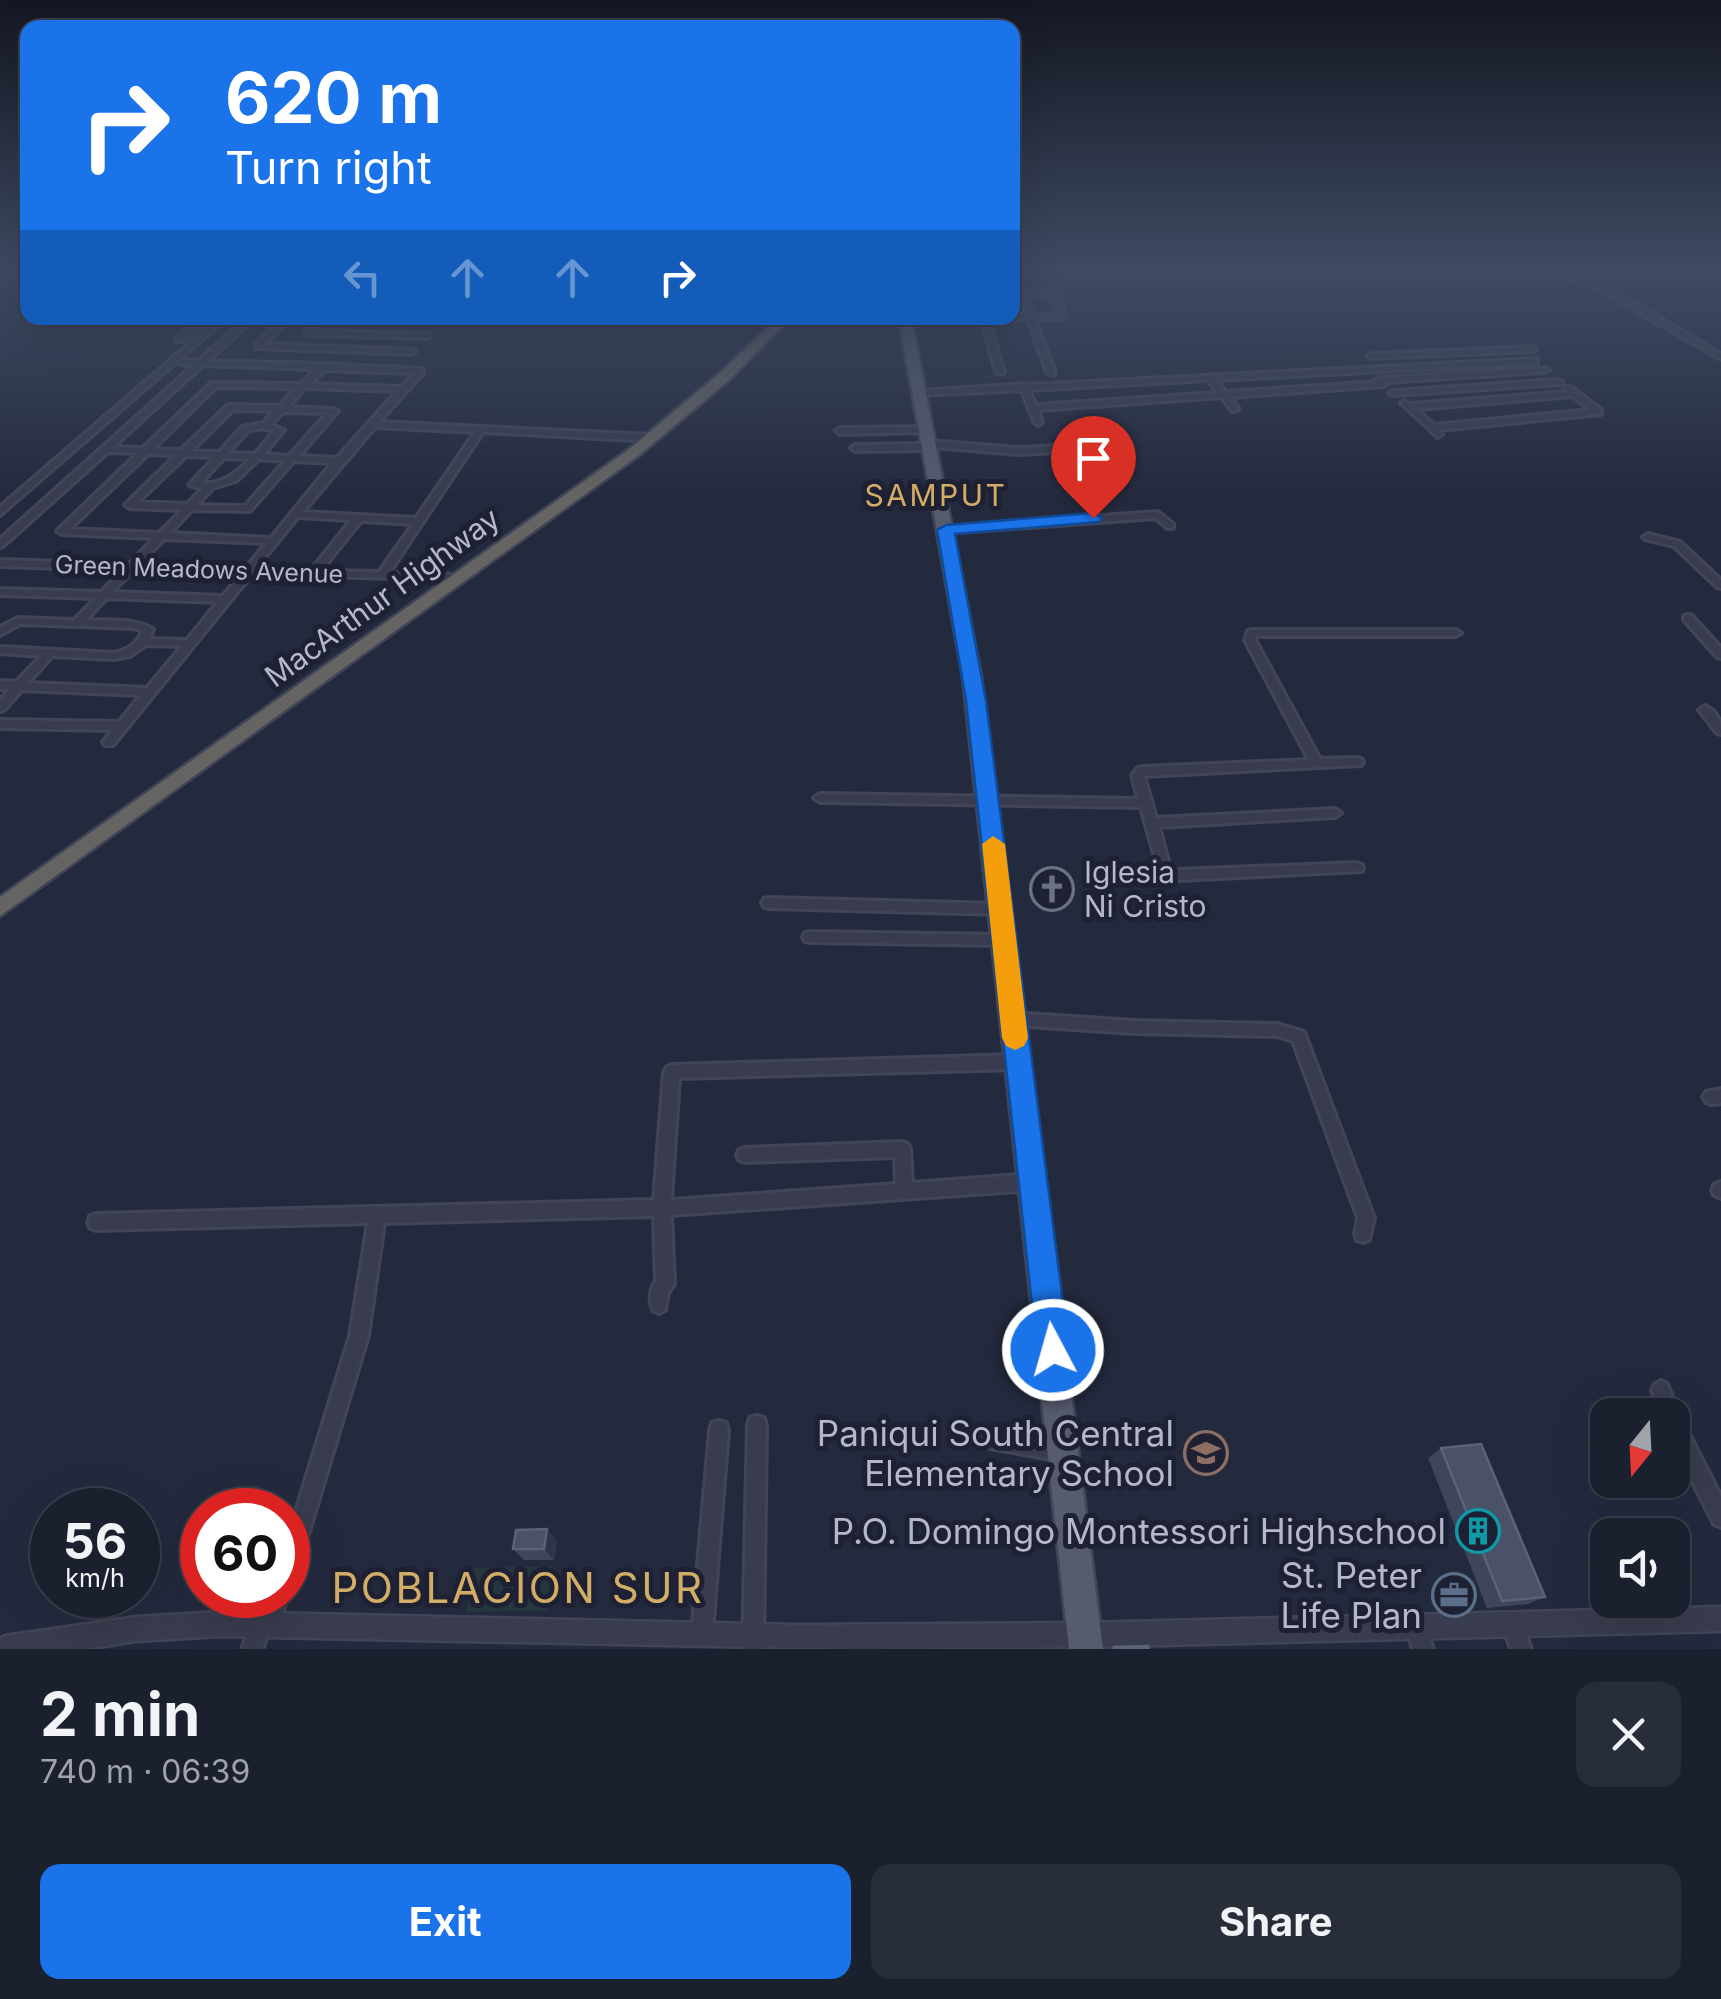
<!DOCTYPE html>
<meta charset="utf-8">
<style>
:root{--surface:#1b202e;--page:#282d3a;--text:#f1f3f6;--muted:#a0a3aa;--line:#393e4a;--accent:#1a73e8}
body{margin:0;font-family:Inter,sans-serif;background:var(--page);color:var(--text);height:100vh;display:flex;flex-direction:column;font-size:38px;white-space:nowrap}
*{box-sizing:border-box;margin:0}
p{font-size:32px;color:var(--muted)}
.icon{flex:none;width:55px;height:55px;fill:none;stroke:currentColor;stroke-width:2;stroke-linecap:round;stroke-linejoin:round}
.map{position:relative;height:1649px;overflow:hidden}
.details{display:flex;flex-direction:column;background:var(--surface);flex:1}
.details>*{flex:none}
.hud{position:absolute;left:20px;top:20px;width:1000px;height:305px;border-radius:20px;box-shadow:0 10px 40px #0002,0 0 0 2px var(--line);background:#1a73e8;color:#fff;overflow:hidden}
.needle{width:65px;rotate:198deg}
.buttons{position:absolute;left:1590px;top:1398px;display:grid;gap:20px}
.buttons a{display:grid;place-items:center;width:100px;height:100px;border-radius:20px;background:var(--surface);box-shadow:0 10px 40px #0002,0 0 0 2px var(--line);font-size:50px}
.speed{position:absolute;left:30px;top:1488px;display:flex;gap:20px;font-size:50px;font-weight:700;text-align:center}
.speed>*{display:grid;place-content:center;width:130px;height:130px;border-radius:50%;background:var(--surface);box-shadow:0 10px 40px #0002,0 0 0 2px var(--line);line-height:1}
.speed small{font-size:25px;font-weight:400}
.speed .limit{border:15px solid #d22;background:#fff;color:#111}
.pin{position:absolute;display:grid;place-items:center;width:85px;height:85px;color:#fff;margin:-102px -42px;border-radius:50% 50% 50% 0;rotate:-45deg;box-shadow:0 0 10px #0007}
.pin .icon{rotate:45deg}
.me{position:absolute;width:110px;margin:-55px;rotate:354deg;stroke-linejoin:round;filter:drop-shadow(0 0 8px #0008)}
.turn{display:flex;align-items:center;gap:35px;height:210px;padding:0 40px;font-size:45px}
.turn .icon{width:130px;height:130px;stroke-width:2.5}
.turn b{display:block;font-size:70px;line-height:85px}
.lanes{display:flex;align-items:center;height:95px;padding:0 40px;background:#0003;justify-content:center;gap:50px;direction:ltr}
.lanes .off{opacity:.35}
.round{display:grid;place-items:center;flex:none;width:105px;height:105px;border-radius:20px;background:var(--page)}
.headline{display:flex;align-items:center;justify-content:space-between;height:170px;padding:0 40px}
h1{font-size:60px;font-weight:700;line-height:75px}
.action{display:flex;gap:20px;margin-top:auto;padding:20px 40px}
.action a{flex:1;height:115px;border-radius:20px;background:var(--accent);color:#fff;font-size:40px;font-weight:700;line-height:115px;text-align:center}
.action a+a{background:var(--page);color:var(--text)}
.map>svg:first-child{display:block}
</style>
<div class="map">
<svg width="1721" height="1649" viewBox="0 0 1721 1649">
<rect width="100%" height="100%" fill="#242a3e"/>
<!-- green -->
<polygon fill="#26363f" points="554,1566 548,1610 466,1612 474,1568"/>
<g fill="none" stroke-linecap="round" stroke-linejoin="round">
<!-- minor casing -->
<g stroke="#414557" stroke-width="6">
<g id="minor">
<path d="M1012 269H1016L1025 292 1055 291 1059 293 1065 318 1035 319 1055 373 1054 375 1047 373 1028 319 989 321 1004 372 1000 374 996 372 982 321 906 322 902 320 906 318H1012V315H1026L1019 296H1012V292H1018L1012 277ZM1052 295 1058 314H1033L1026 296Z"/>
<path d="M1495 269H1519C1514 273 1499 273 1495 269Z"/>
<path d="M1530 269C1590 269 1668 324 1721 354V359L1590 285Z"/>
<polygon points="201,318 209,318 183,341 177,341 177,337"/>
<polygon points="219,318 227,318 0,515 0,507"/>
<path d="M247 318H255L208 361 324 364 423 369V373L379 422 652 435 656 438 652 441 483 432 389 573 459 575 463 576V580L252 574 113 745H105L103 742 113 730 0 728V720L119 722 141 695 22 690 4 710 0 711V700L10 689H0V681L16 682 41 656 0 653V647L114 653C128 650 138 644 142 631L134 628 20 624 0 635V627L18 618 74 620 96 598 0 595V589L101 592 123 570 0 566V560L129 564 154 538 62 534 57 531 138 453 108 452 3 546 0 547V539L194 365 180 364V360H199ZM203 365 316 369 301 384 211 383 143 448 113 447ZM325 370 414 373 402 387 310 384ZM216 387 296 388 279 406 228 405 181 450 153 449ZM305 388 397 391 337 458 299 456 338 411 334 409 288 407ZM233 410 274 411 263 423 242 427 219 452 191 451ZM283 412 327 413 289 456 264 454 284 430 271 425ZM375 427 475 432 416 518 303 512ZM262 428 274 431 255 454 228 453 248 431ZM148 454 176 455 125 505 130 508 182 510 159 533 70 529ZM186 456 215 457 189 485 202 489 187 504 138 502ZM224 458 250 459C236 473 222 485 201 483ZM259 459 285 461 245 506 197 505 213 488 236 481ZM294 461 332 463 271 538 170 533 192 510 250 511ZM298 517 351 520 311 570 256 568ZM361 521 413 524 379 572 321 571ZM164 539 266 543 246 568 139 565ZM134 570 241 574 223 596 112 592ZM107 598 218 602 187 640 150 639 153 629C134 618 108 621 86 620ZM146 645 182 646 147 688 28 683 52 656 114 659 130 656Z"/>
<polygon points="266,318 441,319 445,321 441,323 321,321 314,331 430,334 431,336 427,338 308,335 304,333 314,321 288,321 265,344 414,350 415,352 411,354 256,348 256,344 280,320 269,320"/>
<polygon points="1532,347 1536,349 1535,351 1372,358 1368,356 1372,354"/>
<path d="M1534 359H1537V363L1216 380 1226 392 1377 382 1375 380 1379 378 1545 368 1549 370 1545 372 1385 382 1387 384 1383 386 1230 397 1239 409 1235 411H1232L1222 397 1038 410 1042 422 1038 425 1034 422 1022 390 920 395 916 393 920 391 1024 384 1027 385ZM1208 380 1218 393 1036 405 1029 390Z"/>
<polygon points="1558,380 1562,382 1561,384 1393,395 1389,393 1393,391"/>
<path d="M1565 387H1571L1601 410V414L1439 430 1442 434 1438 437 1401 403 1405 401 1411 404 1567 392 1564 389ZM1573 396 1590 410 1434 425 1416 409Z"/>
<polygon points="927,427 931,430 930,432 840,434 836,431 840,428"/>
<polygon points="930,441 1018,448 1056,446 1060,449 1056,452 1018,454 934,447 930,450 855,451 851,448 855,445 926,444"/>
<polygon points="1158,512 1173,524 1173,528 1167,528 1156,518 945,533 940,530 945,527"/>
<polygon points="1648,534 1680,542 1721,580 1721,588 1717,587 1674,546 1645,539 1643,537"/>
<polygon points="1688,615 1692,616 1721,648 1721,658 1717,657 1684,620 1684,616"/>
<polygon points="1252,630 1456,630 1461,633 1456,636 1256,636 1255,640 1320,759 1357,758 1361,759 1363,762 1361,765 1144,776 1156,818 1335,809 1341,813 1335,817 1159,827 1170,868 1177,870 1357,863 1362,865 1363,868 1362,871 1177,880 1160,875 1159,872 1141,807 820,802 814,798 820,794 1138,799 1132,775 1138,768 1142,767 1309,760 1245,640 1248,631"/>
<path d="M1705 706C1717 711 1721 722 1721 734L1717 733 1699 710Z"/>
<polygon points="769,898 1001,904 1006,905 1008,909 1006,913 1001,914 769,908 764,907 762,903 764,899"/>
<polygon points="810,932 1005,935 1010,936 1012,940 1010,944 1005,945 810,942 805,941 803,937 805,933"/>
<polygon points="1013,1013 1134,1021 1277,1024 1304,1032 1374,1218 1369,1240 1363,1242 1357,1240 1355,1234 1358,1218 1293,1041 1277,1036 1134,1033 1013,1025 1008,1023 1006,1019 1008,1015"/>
<path d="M1018 1055 1023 1057 1025 1062 1023 1067 1018 1069 679 1078 671 1200 896 1184 895 1157 745 1162 739 1160 737 1155 739 1150 745 1148 902 1142 908 1144 910 1149 912 1183 1032 1174 1038 1177 1040 1182 1038 1187 1032 1190 671 1215 674 1284 668 1293 665 1310 659 1313 653 1310C649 1301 650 1289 656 1281L654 1216 384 1223 368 1336 298 1568 295 1575 288 1578V1537L350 1336 368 1223 96 1230 90 1228 88 1222 90 1216 96 1214 654 1200 664 1072 667 1067 672 1065Z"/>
<polygon points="1721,1089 1721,1103 1711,1104 1706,1102 1703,1097 1706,1092"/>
<polygon points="1720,1182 1721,1182 1721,1198 1714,1195 1712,1190 1714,1185"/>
<polygon points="1661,1381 1667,1384 1679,1414 1721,1497 1721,1527 1714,1524 1672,1441 1672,1415 1661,1415 1652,1390 1655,1384"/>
<polygon points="757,1416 764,1418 766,1425 763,1649 743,1649 748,1425 750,1418"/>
<polygon points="719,1421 726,1423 728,1430 712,1633 709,1640 702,1643 695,1640 692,1633 710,1430 712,1423"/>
<polygon points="979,1428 1062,1443 1069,1445 1071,1452 1069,1459 1062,1461 979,1446 972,1444 970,1437 972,1430"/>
<polygon points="288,1593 288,1595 275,1633 267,1636 262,1649 242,1649 252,1620 261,1617 268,1595 288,1595"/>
<polygon points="1512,1613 1519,1616 1531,1649 1511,1649 1502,1623 1505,1616"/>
<polygon points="1415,1614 1422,1617 1433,1649 1413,1649 1405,1624 1408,1617"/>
</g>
</g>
<!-- tertiary casing -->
<g stroke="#414557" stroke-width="5">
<polygon id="tertiary" points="1721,1607 1721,1631 1084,1647 861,1649 220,1636 136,1641 86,1649 0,1649 0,1639 5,1636 136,1617 220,1612 799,1625 1084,1623"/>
</g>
<!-- primary casing -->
<g stroke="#414557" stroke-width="5">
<polygon id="primary" points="899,318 911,318 981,677 1103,1649 1069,1649 963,677"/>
</g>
<!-- trunk casing -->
<g stroke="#404456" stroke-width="5">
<polygon id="trunk" points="779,318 791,318 729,380 638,456 0,916 0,897 628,450 719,374"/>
</g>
<!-- minor -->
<use href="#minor" fill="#383c4e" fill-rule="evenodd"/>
<!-- tertiary -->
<use href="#tertiary" fill="#383c4e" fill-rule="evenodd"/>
<!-- primary -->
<use href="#primary" fill="#565b6e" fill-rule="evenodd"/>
<!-- trunk -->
<use href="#trunk" fill="#656462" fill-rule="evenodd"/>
</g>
<!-- wall -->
<g fill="#3f465c">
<polygon points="1441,1448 1545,1597 1528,1604 1487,1608 1428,1458"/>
<polygon points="547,1529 557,1541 554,1560 524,1560 513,1549"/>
</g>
<!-- shaded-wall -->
<polygon fill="#2f354b" points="547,1529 557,1541 554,1560 544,1549"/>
<!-- building -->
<g fill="#4b5268" stroke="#5c6277" stroke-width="2.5">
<polygon points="1481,1444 1545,1597 1502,1601 1441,1448"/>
<polygon points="547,1529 544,1549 513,1549 516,1530"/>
<polygon points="1148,1646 1149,1649 1114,1649 1114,1647"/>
</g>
<!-- sky -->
<linearGradient id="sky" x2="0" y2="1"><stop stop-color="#141722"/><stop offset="0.54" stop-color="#3f4a63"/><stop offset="1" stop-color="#3f4a63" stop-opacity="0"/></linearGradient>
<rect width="1721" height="500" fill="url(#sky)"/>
<!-- route -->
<polygon fill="#1a73e8" stroke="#114b97" stroke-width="2.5" points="1093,513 1102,518 1099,522 955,534 986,701 1069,1350 1064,1362 1053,1366 1041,1362 1037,1350 966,701 937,530 946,525"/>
<!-- slow -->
<polygon fill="#f59e0b" points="993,836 1005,844 1028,1038 1024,1046 1015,1050 1006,1046 1002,1038 982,844"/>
<!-- icons -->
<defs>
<g id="church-ring" transform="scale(2.25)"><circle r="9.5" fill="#1d2133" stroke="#6b7280" stroke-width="1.5"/><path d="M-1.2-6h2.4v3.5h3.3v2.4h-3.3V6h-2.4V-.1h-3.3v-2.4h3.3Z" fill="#6b7280"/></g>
<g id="school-ring" transform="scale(2.25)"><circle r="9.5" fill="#1d2133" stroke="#8d6e63" stroke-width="1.5"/><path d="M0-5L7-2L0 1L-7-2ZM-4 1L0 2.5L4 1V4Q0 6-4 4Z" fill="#8d6e63"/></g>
<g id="building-ring" transform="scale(2.25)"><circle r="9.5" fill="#1d2133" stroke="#0f9aa8" stroke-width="1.5"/><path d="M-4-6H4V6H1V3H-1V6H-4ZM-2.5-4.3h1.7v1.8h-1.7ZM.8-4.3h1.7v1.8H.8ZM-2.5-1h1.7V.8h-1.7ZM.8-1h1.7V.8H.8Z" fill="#0f9aa8"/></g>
<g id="office-ring" transform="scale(2.25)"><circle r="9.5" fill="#1d2133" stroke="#5c6f8a" stroke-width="1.5"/><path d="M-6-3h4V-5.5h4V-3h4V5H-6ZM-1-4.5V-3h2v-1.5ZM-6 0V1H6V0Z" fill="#5c6f8a"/></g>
</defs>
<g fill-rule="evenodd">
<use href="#church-ring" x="1052" y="889"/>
<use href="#school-ring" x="1206" y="1453"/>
<use href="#building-ring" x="1478" y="1531"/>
<use href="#office-ring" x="1454" y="1595"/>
</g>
<g text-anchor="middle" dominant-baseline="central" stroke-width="10" stroke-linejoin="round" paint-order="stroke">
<!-- far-street labels -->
<g font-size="25" fill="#b4b8c9" stroke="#1d2133">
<text transform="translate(199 569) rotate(2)">Green Meadows Avenue</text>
</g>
<!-- far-quarter labels -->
<g font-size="30" letter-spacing="2.5" fill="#d3ad65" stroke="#1d2133">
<text x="936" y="495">SAMPUT</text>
</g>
<!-- street labels -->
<g font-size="30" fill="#b4b8c9" stroke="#1d2133">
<text transform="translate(382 597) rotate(-36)">MacArthur Highway</text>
</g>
<!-- poi labels -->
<g font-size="30" fill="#b4b8c9" stroke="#1d2133" text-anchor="start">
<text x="1084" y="872">Iglesia<tspan x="1084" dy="34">Ni Cristo</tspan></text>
</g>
<!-- near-poi labels -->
<g font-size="35" fill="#b4b8c9" stroke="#1d2133" text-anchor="end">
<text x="1174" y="1433">Paniqui South Central<tspan x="1174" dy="40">Elementary School</tspan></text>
<text x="1446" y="1531">P.O. Domingo Montessori Highschool</text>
<text x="1422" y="1575">St. Peter<tspan x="1422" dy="40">Life Plan</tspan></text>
</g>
<!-- near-quarter labels -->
<g font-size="42" letter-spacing="2.5" fill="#d3ad65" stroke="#1d2133">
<text x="518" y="1587">POBLACION SUR</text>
</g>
</g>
</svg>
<div class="buttons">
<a><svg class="needle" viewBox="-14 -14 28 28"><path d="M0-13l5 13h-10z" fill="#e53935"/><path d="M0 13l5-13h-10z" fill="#a0a3aa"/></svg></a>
<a><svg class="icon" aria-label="sound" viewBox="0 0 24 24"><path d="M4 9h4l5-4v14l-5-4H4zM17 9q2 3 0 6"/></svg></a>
</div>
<div class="speed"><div>56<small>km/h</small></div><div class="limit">60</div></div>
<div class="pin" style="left:1093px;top:518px;background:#d93025"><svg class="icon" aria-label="arrive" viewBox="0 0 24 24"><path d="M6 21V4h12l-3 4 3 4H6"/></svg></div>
<svg class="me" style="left:1053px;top:1350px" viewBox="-20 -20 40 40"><circle r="17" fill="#1a73e8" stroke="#fff" stroke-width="3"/><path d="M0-11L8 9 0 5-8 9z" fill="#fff"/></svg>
<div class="hud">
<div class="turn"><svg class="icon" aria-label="right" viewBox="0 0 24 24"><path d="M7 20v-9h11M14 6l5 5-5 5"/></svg><div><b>620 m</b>Turn right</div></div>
<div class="lanes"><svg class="icon off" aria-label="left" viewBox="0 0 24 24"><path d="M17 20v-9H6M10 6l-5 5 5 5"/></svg><svg class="icon off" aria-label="ahead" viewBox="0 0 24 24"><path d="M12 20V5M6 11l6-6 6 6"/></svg><svg class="icon off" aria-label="ahead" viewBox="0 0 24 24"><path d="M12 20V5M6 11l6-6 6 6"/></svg><svg class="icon" aria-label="right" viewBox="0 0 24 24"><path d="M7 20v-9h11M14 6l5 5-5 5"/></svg></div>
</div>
</div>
<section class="details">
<div class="headline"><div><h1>2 min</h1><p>740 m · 06:39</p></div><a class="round"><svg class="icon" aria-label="close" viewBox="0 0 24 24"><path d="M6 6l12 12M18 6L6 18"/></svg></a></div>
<div class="action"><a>Exit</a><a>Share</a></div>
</section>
